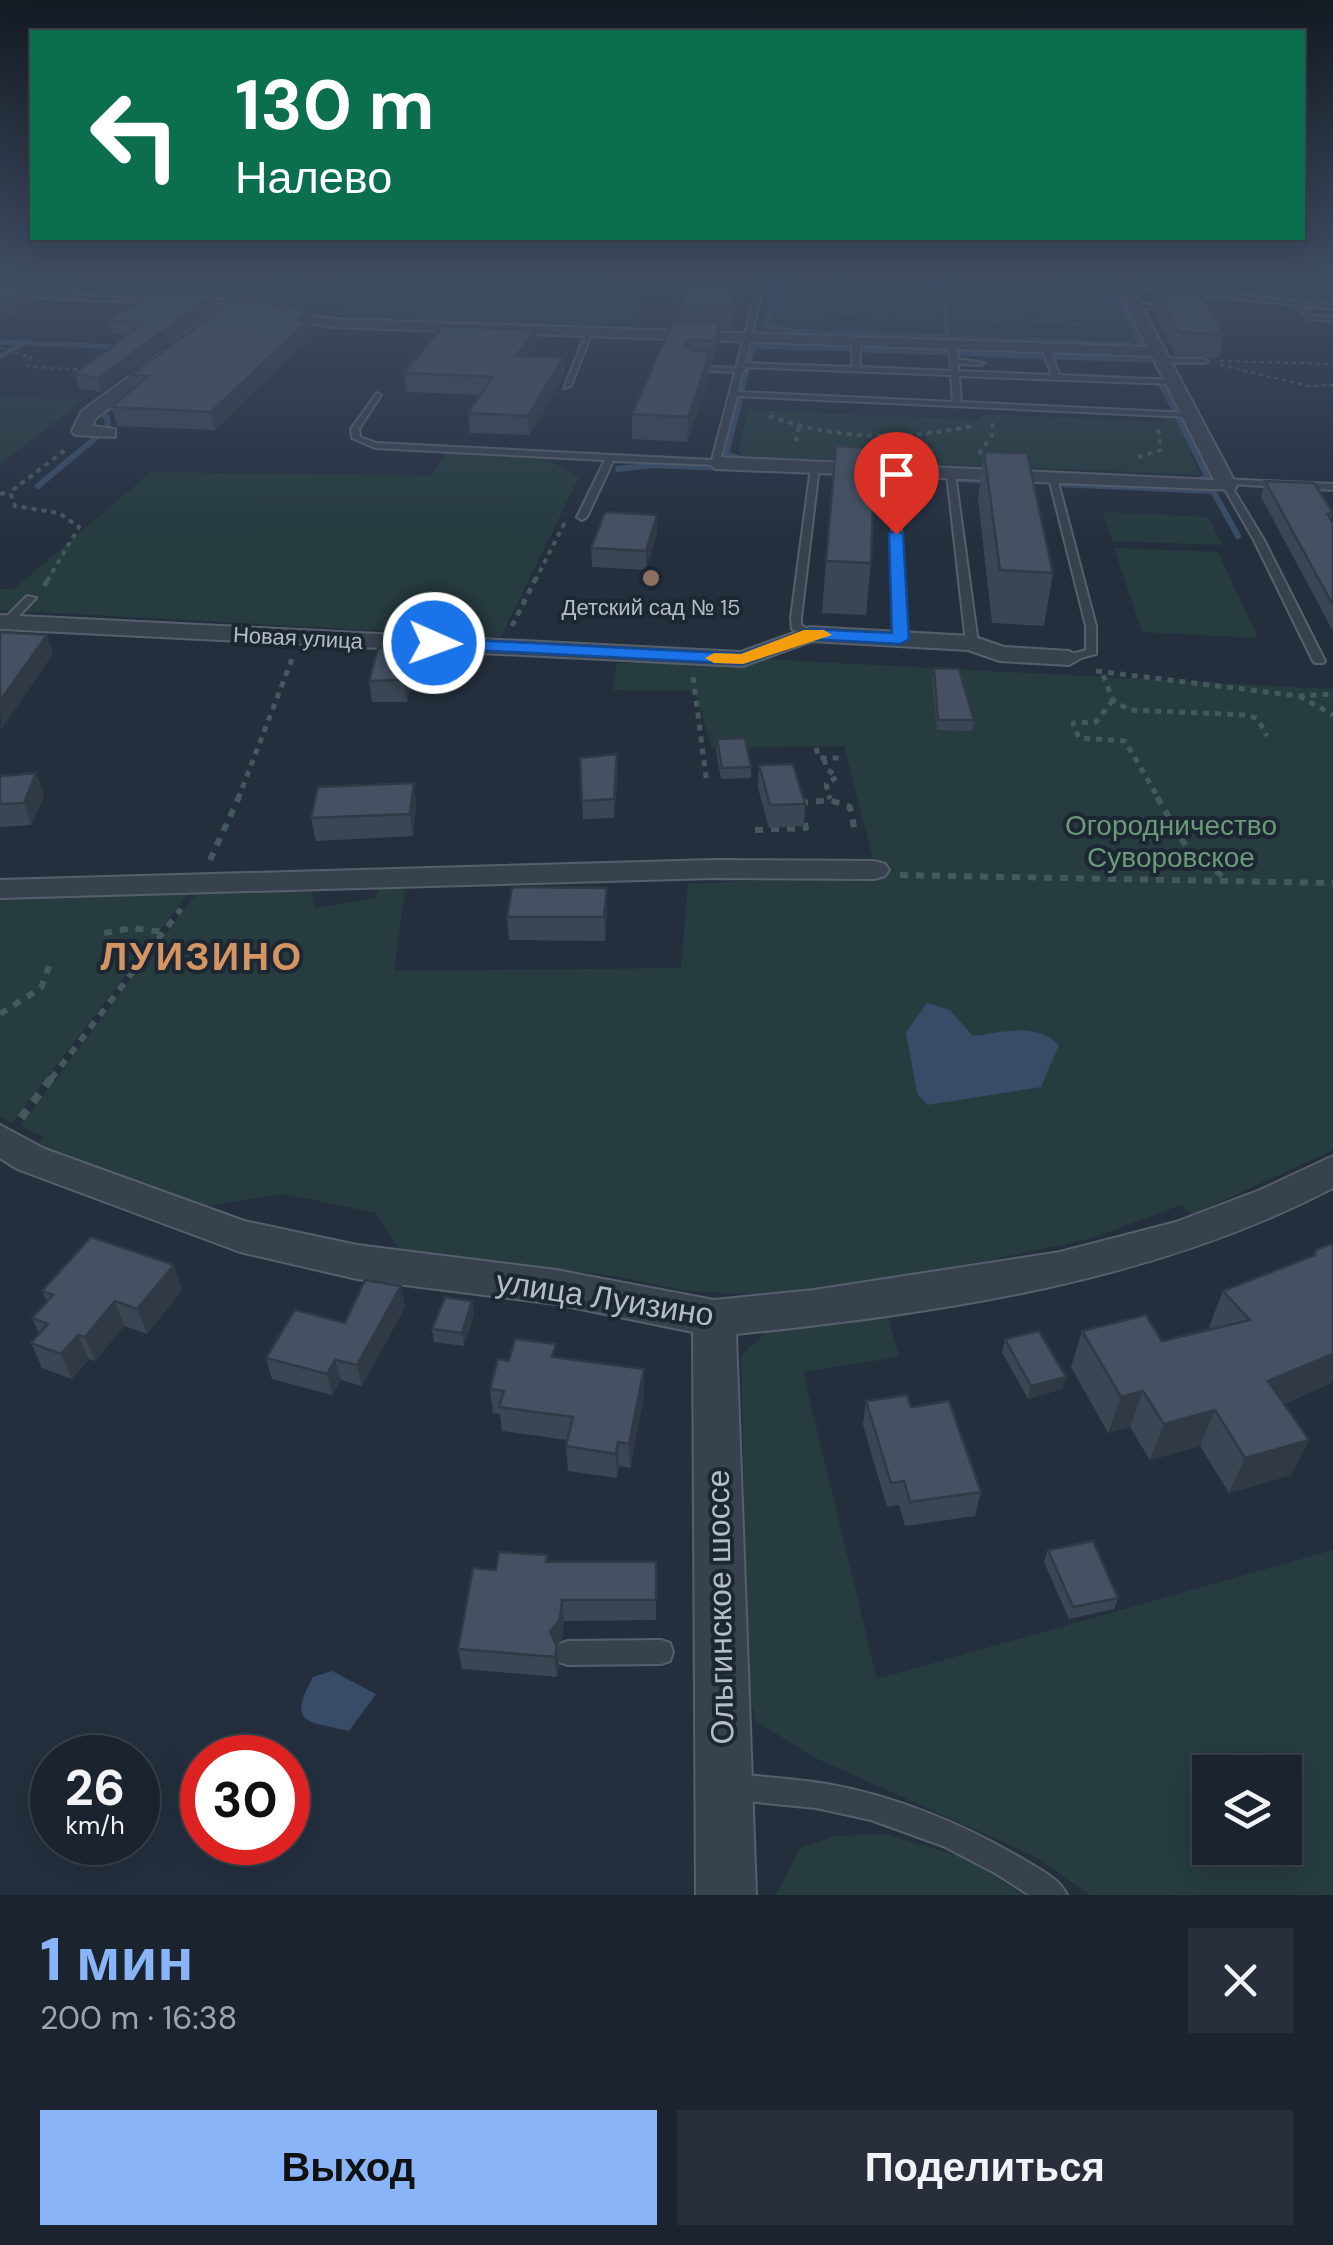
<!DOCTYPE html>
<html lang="ru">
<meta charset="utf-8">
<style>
:root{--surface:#1b232e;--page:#282f3a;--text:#f1f3f6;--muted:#a0a4aa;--line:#39404a;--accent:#8ab4f8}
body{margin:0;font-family:"DM Sans",sans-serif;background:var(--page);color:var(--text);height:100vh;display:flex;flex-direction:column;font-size:38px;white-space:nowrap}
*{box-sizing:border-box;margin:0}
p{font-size:32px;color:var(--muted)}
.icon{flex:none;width:55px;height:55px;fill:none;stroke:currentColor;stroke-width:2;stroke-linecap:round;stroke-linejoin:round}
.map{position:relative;height:1895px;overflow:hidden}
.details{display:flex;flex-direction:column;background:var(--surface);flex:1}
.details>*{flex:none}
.top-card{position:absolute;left:30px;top:30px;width:1275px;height:210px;border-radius:0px;box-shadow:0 10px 40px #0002,0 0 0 2px var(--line);background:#0b6e4f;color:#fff;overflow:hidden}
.fabs{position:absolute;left:1192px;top:1755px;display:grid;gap:20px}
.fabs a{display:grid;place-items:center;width:110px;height:110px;border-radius:0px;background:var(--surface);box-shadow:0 10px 40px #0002,0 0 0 2px var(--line);font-size:50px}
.speed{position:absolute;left:30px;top:1735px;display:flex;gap:20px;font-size:50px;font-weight:700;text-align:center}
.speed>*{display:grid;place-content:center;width:130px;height:130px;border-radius:50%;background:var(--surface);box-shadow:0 10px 40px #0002,0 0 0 2px var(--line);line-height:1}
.speed small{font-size:25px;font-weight:400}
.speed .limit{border:15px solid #d22;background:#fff;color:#111}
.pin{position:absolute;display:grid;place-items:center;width:85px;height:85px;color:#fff;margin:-102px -42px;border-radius:50% 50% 50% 0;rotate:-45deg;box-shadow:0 0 10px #0007}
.pin .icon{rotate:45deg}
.me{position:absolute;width:110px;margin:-55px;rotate:92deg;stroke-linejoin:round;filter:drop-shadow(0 0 8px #0008)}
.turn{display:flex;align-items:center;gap:35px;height:210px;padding:0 40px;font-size:45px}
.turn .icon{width:130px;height:130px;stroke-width:2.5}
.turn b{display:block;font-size:70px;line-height:85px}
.round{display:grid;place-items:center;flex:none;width:105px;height:105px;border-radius:0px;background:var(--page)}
.summary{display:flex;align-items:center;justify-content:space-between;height:170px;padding:0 40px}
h1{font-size:60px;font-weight:800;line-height:75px;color:var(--accent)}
.button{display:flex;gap:20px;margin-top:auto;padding:20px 40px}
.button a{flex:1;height:115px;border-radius:0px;background:var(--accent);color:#111;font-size:40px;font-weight:800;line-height:115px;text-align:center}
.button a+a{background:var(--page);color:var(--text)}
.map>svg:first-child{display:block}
</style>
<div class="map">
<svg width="1333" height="1895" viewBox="0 0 1333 1895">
<rect width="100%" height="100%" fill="#242f3e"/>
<!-- green -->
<g fill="#263c3f" fill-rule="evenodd">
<polygon points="365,275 621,275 611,297 645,298 632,330 356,320 327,306 287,310 265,303 321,298 347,278"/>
<polygon points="768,275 911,279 911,275 1112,275 1148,346 759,332"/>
<path d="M1182 275H1333V302C1287 300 1243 293 1198 289 1174 287 1149 288 1126 282L1187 286Z"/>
<polygon points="0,397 83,400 0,464"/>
<polygon points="748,410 981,420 982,414 1162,422 1160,416 1176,417 1200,475 746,456 741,455 739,449"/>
<polygon points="446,453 548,460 579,477 501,637 0,610 0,589 14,589 151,472 431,476"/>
<polygon points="1103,512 1208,517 1222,545 1112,541"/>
<polygon points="1114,548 1218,552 1258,638 1142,632"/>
<polygon points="762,659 1333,689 1333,1150 1192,1215 1181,1205 1092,1238 930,1273 765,1295 686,1291 620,1277 399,1249 376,1213 285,1194 204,1206 53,1152 39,1142 44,1137 20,1126 199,890 311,888 315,908 375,898 380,885 405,890 394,971 681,968 688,884 877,874 844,746 712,748 695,691 613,690 617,663 738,663"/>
<polygon points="191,890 12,1123 0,1116 0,894"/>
<path d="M887 1313 899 1357 803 1372 877 1679 1333 1550V1895H1090L1034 1856 813 1757 756 1721 744 1670 737 1591 744 1494 741 1355 772 1327ZM1210 1772H1285V1848H1210Z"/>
<polygon points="886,1834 971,1860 1023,1895 776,1895 800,1848 835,1836"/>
</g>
<!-- water -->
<g fill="#394c67">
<path d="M927 1003 950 1010 973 1036C1003 1032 1035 1022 1059 1045L1041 1087 927 1105 917 1093 906 1032Z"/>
<path d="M332 1671 376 1694 349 1731C309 1721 286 1726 313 1677Z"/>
</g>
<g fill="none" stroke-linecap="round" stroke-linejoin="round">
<!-- stream-far1 -->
<g stroke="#394c67" stroke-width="5">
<polyline points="841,278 943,283"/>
<polyline points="247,286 262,275"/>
<polyline points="1113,286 1121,304"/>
<polyline points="944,295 947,331"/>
<polyline points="233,297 245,287"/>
<polyline points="1123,307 1142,348"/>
<polyline points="767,317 776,302 772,288 781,282"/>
<polyline points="767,320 766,326 794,331 948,337 947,332"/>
<polyline points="956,338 1128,344"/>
<polyline points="0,342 124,347"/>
<polyline points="161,343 178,339 224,304"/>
<polyline points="864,350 946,353"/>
<polyline points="961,353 1042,357"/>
<polyline points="0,356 21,345"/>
<polyline points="1056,357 1149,360"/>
<polyline points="749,364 753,346 850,349"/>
<polyline points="1160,384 1174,409"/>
<polyline points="742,391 748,366"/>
<polyline points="108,410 127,395"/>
<polyline points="738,410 741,397"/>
</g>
<!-- stream -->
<g stroke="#394c67" stroke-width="6">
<polyline points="738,407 726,454 744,460"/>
<polyline points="1178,417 1208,478 1196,481"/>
<polyline points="108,428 107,417 102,414 111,407"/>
<polyline points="618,469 652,465 725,468"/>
<polyline points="958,479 992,481"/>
<polyline points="1058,484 1213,491 1238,536"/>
<polyline points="38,486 99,435"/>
</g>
<!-- lane casing -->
<g stroke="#565f6c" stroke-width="4">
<g id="lane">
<polygon points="112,275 95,279 67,295 163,301 160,303 0,296 0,292 58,295 91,276"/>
<path d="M760 275H766L745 363 852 367V341L856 339 860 341V367L951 371 949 345 953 343 957 345 958 359 984 363 980 365 958 364V371L1052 375 1042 348 1046 346 1050 348 1059 375 1173 380 1177 382 1173 384 959 376 961 402 1190 413 1194 415 1190 417 737 396 719 465 613 461 587 517 582 520 577 517 605 460 375 448 352 438 351 429 377 393 381 395 359 429 360 437 376 443 712 460 735 372 691 370 687 368 691 366 736 368ZM744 367 951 375 953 402 738 392 742 372 746 370Z"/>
<polygon points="808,275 1123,283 1333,305 1333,309 1303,306 1312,316 1333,317 1333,321 1308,319 1297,305 1123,287"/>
<polygon points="198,299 239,300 242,302 239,304 196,302"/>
<polygon points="1134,304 1173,305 1176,307 1173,309 1132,307"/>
<polygon points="587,331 592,332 571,386 564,388"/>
<polygon points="1162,358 1204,359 1208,361 1204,363 1159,362"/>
<polygon points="815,464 819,467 801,618 801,625 815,634 810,637 792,629 791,618 811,467"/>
<polygon points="895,468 899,471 905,639 900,642 895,639 891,471"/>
<polygon points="951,471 955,474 978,643 972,646 966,643 947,474"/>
<polygon points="1053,475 1057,478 1096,626 1096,654 1069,661 1063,658 1065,656 1086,650 1086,626 1049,478"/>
<polygon points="1221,479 1333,484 1333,490 1230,484 1264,540 1325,661 1323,663 1315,663 1313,661 1254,540 1223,486 1225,484 1220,481"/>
<polygon points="27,596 36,598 11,624 3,624 3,620"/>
<polygon points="661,1640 670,1643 673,1652 670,1661 661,1664 568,1665 559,1662 556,1653 559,1644 568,1641"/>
<path d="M735 1774C766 1777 796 1779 827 1784 896 1796 966 1825 1026 1861 1041 1870 1060 1879 1067 1895H1029L995 1873 943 1846 871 1820 816 1808 735 1800 726 1796 722 1787 726 1778Z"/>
</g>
</g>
<!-- street casing -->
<g stroke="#565f6c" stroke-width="4">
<g id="street">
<polygon points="7,275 24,275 0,288 0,279"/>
<polygon points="266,275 281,275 211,330 201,330 201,324"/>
<polygon points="1111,275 1125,275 1237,486 1234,490 716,469 707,463 716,457 1214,480 1152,356 333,327 261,314 268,310 333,319 1147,347"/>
<polygon points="161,353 175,356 96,418 92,426 115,429 115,437 75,435 72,431 82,411"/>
<polygon points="0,615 741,652 810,627 972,636 1004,647 1069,651 1081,658 1069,665 1000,661 968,650 812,641 743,666 0,629"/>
<polygon points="714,860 874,861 885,864 889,870 885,876 874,879 714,878 0,898 0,880"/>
<path d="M0 1125 45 1149 244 1221 357 1245 556 1270 714 1300 814 1290 1060 1252 1176 1222 1260 1190 1333 1156V1188C1150 1283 939 1313 736 1334L756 1895H696L693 1332 556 1304 357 1279 240 1252 17 1169 0 1158Z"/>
</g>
</g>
<!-- path-far4 -->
<g stroke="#44595c" stroke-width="2.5" stroke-dasharray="4 4" stroke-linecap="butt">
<polyline points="503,275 538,287 540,299 550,309"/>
<polyline points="818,293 890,320"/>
<polyline points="947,297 950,324"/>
<polyline points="993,301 1003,306 1007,317 994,322"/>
<polyline points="831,317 916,298"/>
<polyline points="1007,317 1082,325"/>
<polyline points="0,348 31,357 27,365 31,367 89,370"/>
<polyline points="1220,361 1333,364"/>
<polyline points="1220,365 1309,386 1333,385"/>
</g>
<!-- path-far3 -->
<g stroke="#44595c" stroke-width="4" stroke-dasharray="5 5" stroke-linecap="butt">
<path d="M769 416C837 440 901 441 972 426"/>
<polyline points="799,427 796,438 799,444"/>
<polyline points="979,454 992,435 993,421"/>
<polyline points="1138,457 1161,450 1158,429"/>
<polyline points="0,494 10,492"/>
<polyline points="47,581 79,527 59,513 15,506 10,492 68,448"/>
<polyline points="535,581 565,522"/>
</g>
<!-- path-far2 -->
<g stroke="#44595c" stroke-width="5" stroke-dasharray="6 6" stroke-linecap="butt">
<polyline points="44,586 49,578"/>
<polyline points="512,626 536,578"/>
<polyline points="1096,671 1299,696 1333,694"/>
<polyline points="1103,675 1113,700 1129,710 1248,715 1258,719 1267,736"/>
<polyline points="693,677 707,784"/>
<polyline points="1299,696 1333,715"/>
<polyline points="1113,700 1096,722 1073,723 1079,738 1125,741 1159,799"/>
<polyline points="816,748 819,758 844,758"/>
<polyline points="824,759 827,769 837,777 826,784 830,799"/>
<polyline points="238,799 292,659"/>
</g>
<!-- path-far1 -->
<g stroke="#44595c" stroke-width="6" stroke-dasharray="8 8" stroke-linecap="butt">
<polyline points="1157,797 1187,848 1227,880"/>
<polyline points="800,803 830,800 850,807 855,832"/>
<polyline points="755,830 806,828 803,815"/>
<polyline points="210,860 239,797"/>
<polyline points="900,875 1333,883"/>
<polyline points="104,933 132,928 164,932"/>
<polyline points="0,1014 41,988 50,964"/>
<polyline points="51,1079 181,909"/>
</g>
<!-- path -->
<polyline stroke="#44595c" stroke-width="8" stroke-dasharray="10 10" stroke-linecap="butt" points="21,1118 52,1077"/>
<!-- lane -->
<use href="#lane" fill="#38414e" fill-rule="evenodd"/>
<!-- street -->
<use href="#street" fill="#38414e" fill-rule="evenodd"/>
</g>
<!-- wall -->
<g fill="#3b4654">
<polygon points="79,275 53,290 32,289 35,301 0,322 0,286 6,287 4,276"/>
<polygon points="179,275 260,275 229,298 215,297 216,307 101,392 79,388 75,374 128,335 112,334 108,321 169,293 167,283"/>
<polygon points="331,275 291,308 254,302 252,289"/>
<polygon points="693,275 747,275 731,329 720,329 720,344 713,363 710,363 710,375 687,442 632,439 632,414 679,321 679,305"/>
<polygon points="1137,275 1184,275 1182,285 1140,281"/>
<polygon points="1158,290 1224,335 1219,358 1175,355 1154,311"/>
<polygon points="313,327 307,332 308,338 215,430 117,426 112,407 134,388 131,375"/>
<polygon points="535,330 536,347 530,357 563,358 564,376 530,435 470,433 468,413 481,395 406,392 404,373"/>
<polygon points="984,452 1053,573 1044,626 992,623 978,499"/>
<polygon points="1265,481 1333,513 1331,521 1333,523 1333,631 1261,497"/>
<polygon points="657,515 657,533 646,570 592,567 591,548"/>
<polygon points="826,561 871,563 866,615 822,613"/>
<polygon points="414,668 407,702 372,702 369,681"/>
<polygon points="934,668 974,720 972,731 937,730 932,679"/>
<polygon points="717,739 751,767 751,778 721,779 716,750"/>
<polygon points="617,754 618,772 614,818 583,819 580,758"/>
<polygon points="759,765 805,804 804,826 769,828 758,788"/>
<polygon points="36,773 44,796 31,825 0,827 0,776"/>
<polygon points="414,783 416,806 413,836 316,841 311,818"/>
<polygon points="607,911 605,941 509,940 507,917"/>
<polygon points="1333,1245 1333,1382 1284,1404 1309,1440 1291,1475 1229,1493 1200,1446 1150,1460 1130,1427 1108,1433 1071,1367 1082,1331 1162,1341 1211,1330 1209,1327 1223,1291 1313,1256 1316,1250"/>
<polygon points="182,1290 147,1334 124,1326 95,1361 89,1359 72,1379 42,1368 31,1343 39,1334 32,1318 47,1301 42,1291"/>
<polygon points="472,1301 474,1314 464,1346 434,1342 432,1329"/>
<polygon points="405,1307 362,1386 341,1380 332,1395 272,1379 266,1358 345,1323"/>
<polygon points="1005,1339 1066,1377 1062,1389 1028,1399 1002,1352"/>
<polygon points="557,1358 644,1369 644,1394 630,1468 619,1466 617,1478 568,1471 566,1446 567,1440 502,1431 500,1414 493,1413 490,1389 509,1361"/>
<polygon points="866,1401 911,1407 981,1492 975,1516 905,1526 899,1505 887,1507 863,1425"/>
<polygon points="1048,1550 1118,1598 1114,1609 1069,1619 1044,1562"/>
<polygon points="547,1555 547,1562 656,1562 656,1620 564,1621 562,1639 557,1646 559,1666 557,1677 462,1669 458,1649 496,1570"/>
</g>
<!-- shaded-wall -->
<g fill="#303945">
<polygon points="54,275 79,275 53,290 50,277"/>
<polygon points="241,275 260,275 229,298 227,285"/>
<polygon points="314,275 331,275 291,308 289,295"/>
<polygon points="742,275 747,275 731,329 731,307"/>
<polygon points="32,288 35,301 0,322 0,307"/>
<polygon points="214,294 216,307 101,392 98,378"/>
<polygon points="310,311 313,327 307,332 308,338 215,430 211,412 298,321"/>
<polygon points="720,322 720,344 713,363 714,341"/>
<polygon points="535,330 536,347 518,374 516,356"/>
<polygon points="691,340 691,362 684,344"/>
<polygon points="710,352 710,375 687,442 688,417"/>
<polygon points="563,358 564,376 530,435 528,416"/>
<polygon points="657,515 657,533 646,570 646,551"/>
<polygon points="47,635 53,654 1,730 0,701"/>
<polygon points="412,647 414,668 407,702 404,680"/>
<polygon points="617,754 618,772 614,818 614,799"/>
<polygon points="36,773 44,796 31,825 24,803"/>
<polygon points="414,783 416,806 413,836 410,814"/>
<polygon points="607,888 607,911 605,941 604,917"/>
<polygon points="174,1265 182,1290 147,1334 137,1309"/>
<polygon points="401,1286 405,1307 362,1386 357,1365"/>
<polygon points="115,1301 124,1326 95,1361 85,1337"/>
<polygon points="472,1301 474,1314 464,1346 462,1333"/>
<polygon points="78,1335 89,1359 72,1379 61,1354"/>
<polygon points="1333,1354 1333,1382 1252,1417 1268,1381"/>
<polygon points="335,1360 341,1380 332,1395 327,1374"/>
<polygon points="644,1369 644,1394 630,1468 629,1444"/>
<polygon points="1066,1377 1062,1389 1028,1399 1031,1386"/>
<polygon points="1143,1391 1130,1427 1108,1433 1121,1397"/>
<polygon points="1215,1410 1200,1446 1150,1460 1164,1424"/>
<polygon points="1309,1440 1291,1475 1229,1493 1245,1458"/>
<polygon points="618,1442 619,1466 617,1478 616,1454"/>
<polygon points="562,1600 564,1621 562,1639 557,1646 559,1666 557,1677 550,1632"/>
</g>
<!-- building -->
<g fill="#455162" stroke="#303945" stroke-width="2.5">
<polygon points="6,275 54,275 50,277 4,276"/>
<polygon points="179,275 241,275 227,285 167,283"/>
<polygon points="270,275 314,275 289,295 252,289"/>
<polygon points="693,275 742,275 731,307 679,305"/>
<polygon points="0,286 32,288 0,307"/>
<polygon points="1158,290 1199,293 1224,335 1179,332"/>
<polygon points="152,292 214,294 98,378 75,374 145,322 108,321"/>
<polygon points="234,299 310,311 298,321 306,322 211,412 112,407 148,376 131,375"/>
<polygon points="673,321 720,322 714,341 691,340 684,344 690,350 710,352 688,417 632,414"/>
<polygon points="443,326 535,330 516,356 563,358 528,416 468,413 493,377 404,373"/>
<polygon points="836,446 875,448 871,563 826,561"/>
<polygon points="984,452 1027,453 1053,573 1000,570"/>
<polygon points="1265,481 1314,483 1333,513 1327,514 1333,523 1333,605"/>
<polygon points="605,512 657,515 646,551 591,548"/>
<polygon points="2,632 47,635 0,701 0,633"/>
<polygon points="412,647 404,680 369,681 378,648"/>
<polygon points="934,668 959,669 974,720 938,720"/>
<polygon points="745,738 751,767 722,768 717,739"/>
<polygon points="617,754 614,799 582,801 580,758"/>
<polygon points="793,764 805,804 770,805 759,765"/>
<polygon points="36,773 24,803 0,804 0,776"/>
<polygon points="414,783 410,814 311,818 318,787"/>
<polygon points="512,887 607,888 604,917 507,917"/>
<polygon points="91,1237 174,1265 137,1309 115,1301 85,1337 78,1335 61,1354 31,1343 48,1324 32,1318 53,1295 42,1291"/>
<polygon points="1330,1244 1333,1245 1333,1354 1268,1381 1309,1440 1245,1458 1215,1410 1164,1424 1143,1391 1121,1397 1082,1331 1146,1315 1162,1341 1250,1320 1223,1291 1315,1255 1316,1250"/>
<polygon points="365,1280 401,1286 357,1365 335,1360 327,1374 266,1358 295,1310 345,1323"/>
<polygon points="445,1297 472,1301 462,1333 432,1329"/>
<polygon points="1039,1331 1066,1377 1031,1386 1005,1339"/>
<polygon points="515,1339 556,1344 552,1357 644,1369 629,1444 618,1442 616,1454 566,1446 573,1417 499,1407 504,1391 490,1389 498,1359 509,1361"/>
<polygon points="907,1395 911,1407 949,1401 981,1492 910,1502 904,1481 891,1483 866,1401"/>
<polygon points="1093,1541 1118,1598 1073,1607 1048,1550"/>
<polygon points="499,1552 547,1555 546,1562 656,1562 656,1600 562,1600 560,1619 550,1632 557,1646 555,1657 458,1649 473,1568 496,1570"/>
</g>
<!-- sky -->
<linearGradient id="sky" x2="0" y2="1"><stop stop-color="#141a22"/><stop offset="0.51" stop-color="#3f4d63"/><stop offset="1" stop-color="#3f4d63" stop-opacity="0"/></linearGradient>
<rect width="1333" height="540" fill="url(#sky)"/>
<!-- route -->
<polygon fill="#1a73e8" stroke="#114b97" stroke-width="2.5" points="896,530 903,534 909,639 900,644 812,639 743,664 434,648 426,643 434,638 741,654 810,629 892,633 889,534"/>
<!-- slow -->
<polygon fill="#f59e0b" points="804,630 824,630 832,635 743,664 714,663 705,658 714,653 741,654"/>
<!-- markers -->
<circle fill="#8d6e63" stroke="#1d2633" stroke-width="4" cx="651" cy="578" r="10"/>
<g text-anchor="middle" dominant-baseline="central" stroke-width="8" stroke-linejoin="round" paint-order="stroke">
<!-- far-poi labels -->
<g font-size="22" fill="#b4bcc9" stroke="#1d2633">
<text x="651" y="607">Детский сад № 15</text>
</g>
<!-- far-street labels -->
<g font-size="22" fill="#b4bcc9" stroke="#1d2633">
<text transform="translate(298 638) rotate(3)">Новая улица</text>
</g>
<!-- park labels -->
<g font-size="28" fill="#6b9a76" stroke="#1d2633">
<text x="1171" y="825">Огородничество<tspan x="1171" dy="32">Суворовское</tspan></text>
</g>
<!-- near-street labels -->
<g font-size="32" fill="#b4bcc9" stroke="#1d2633">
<text transform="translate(605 1298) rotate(9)">улица Луизино</text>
<text transform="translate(720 1607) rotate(-91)">Ольгинское шоссе</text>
</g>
<!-- district labels -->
<g font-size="38" font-weight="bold" letter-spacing="2.5" fill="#d59563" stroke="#1d2633">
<text x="202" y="957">ЛУИЗИНО</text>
</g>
</g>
</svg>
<div class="fabs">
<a><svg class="icon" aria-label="layers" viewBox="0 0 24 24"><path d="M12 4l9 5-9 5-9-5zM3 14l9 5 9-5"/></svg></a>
</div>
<div class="speed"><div>26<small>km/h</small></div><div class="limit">30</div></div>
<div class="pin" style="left:896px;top:534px;background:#d93025"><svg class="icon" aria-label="arrive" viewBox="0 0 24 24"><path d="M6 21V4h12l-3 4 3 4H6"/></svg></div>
<svg class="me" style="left:434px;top:643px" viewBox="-20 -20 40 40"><circle r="17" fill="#1a73e8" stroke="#fff" stroke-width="3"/><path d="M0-11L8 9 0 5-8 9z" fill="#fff"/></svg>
<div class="top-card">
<div class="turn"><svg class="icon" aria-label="left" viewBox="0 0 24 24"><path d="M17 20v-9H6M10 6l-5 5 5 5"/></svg><div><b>130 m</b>Налево</div></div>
</div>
</div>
<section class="details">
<div class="summary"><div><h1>1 мин</h1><p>200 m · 16:38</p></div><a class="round"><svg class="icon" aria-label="close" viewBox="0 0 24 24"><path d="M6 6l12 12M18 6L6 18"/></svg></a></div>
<div class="button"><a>Выход</a><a>Поделиться</a></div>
</section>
